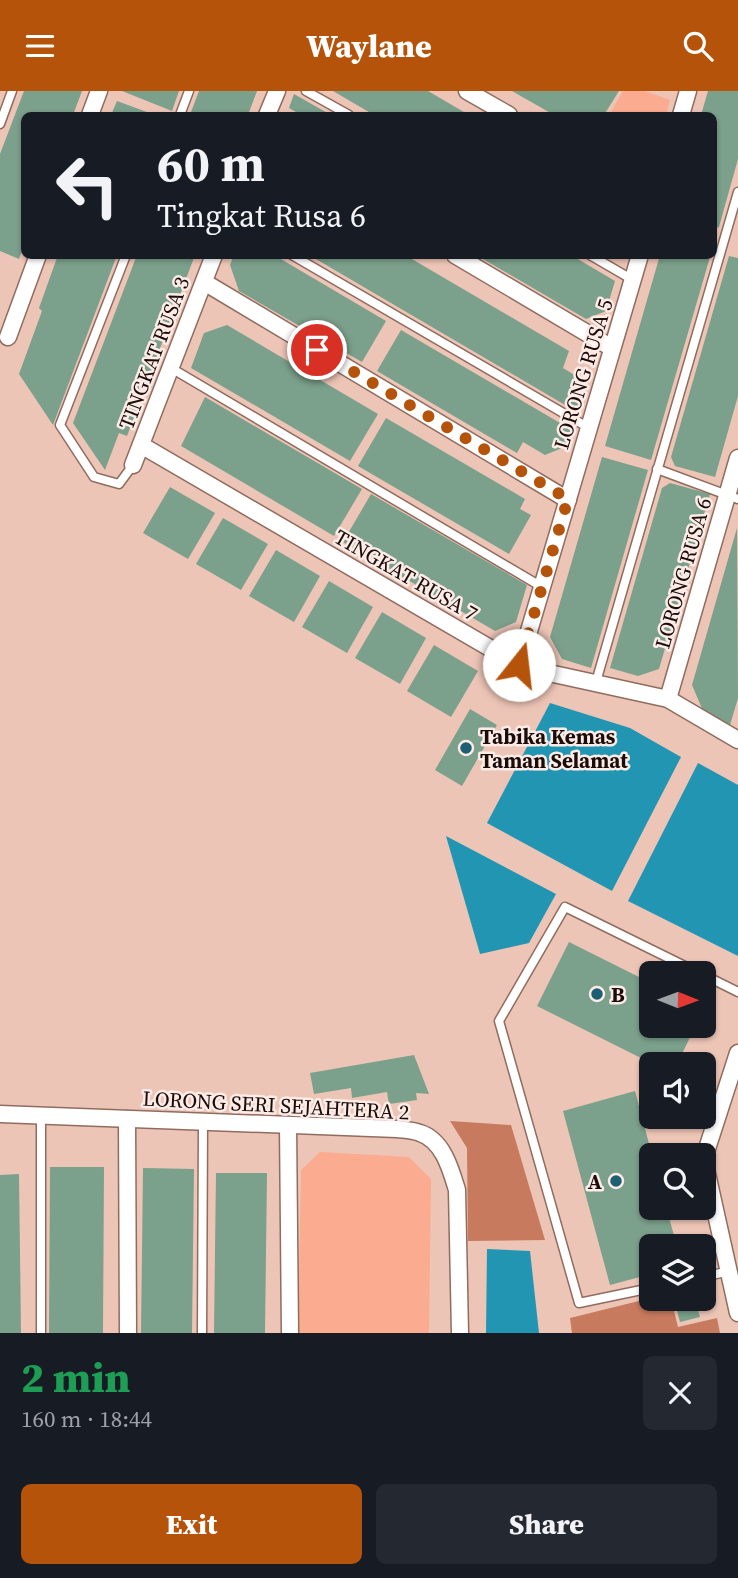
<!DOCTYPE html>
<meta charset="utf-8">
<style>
:root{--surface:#171b24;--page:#242831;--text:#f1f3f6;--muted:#9ea1a6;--accent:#b45309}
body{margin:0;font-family:"Source Serif 4",serif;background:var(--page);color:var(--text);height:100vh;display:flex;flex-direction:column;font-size:26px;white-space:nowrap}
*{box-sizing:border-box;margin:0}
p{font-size:23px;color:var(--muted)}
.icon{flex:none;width:38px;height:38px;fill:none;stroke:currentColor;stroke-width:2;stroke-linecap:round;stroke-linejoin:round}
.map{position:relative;height:1242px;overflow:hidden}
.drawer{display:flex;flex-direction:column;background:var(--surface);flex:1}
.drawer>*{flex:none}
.top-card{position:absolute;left:21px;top:21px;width:696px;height:147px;border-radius:10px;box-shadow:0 2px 5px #0004;background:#171b24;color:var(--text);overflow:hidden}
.needle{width:46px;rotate:91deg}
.buttons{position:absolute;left:639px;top:870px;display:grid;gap:14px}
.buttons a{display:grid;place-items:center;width:77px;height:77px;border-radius:10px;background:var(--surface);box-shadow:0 2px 5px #0004;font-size:35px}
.pin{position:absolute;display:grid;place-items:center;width:60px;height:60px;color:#fff;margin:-30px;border:4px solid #fff;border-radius:50%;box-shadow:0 2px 7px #0007}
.me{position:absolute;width:77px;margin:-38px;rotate:16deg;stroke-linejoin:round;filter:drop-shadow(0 0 5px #0008)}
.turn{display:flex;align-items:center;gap:24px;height:147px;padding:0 21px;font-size:32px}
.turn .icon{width:91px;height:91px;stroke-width:2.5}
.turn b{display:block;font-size:49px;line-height:60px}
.round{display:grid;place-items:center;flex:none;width:74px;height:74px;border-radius:10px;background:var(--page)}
.headline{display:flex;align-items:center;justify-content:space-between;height:119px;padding:0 21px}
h1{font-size:42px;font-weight:800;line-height:52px;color:#1e9e55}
.button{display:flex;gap:14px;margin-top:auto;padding:14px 21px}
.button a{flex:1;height:80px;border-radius:10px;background:var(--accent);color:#fff;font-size:28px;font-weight:800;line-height:80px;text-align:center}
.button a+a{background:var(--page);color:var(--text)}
header{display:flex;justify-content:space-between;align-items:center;height:91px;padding:0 21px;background:var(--accent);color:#fff;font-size:32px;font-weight:800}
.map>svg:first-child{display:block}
</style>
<header><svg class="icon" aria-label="menu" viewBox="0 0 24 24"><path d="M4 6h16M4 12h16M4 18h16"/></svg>Waylane<svg class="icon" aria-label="search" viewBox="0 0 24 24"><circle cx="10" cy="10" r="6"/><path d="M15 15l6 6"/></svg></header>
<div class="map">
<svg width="738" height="1242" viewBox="0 0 738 1242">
<rect width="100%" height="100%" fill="#edc5b6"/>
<!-- green -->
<g fill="#fbab8f">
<polygon points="623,0 645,0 670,9 666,24 609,24"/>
<polygon points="320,1061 409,1066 431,1088 429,1242 298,1242 301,1079"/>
</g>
<!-- forest -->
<g fill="#c77a5e">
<polygon points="450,1030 511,1034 545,1149 468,1150 467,1057"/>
<polygon points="651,1207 671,1208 678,1236 717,1227 720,1242 572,1242 570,1227"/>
</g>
<!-- water -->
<g fill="#2295b3">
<polygon points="550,612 630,637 681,666 612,800 487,732"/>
<polygon points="698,672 738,694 738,865 628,810"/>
<polygon points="446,745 556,803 529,852 480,863"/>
<polygon points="487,1158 530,1160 539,1242 486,1242"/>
</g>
<!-- building -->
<g fill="#7ba08b">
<polygon points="24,0 82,0 73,24 24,24 24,154 19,168 0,160 0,63"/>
<polygon points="122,0 179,0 172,20"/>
<polygon points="199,0 257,0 248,24 192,24 191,21"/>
<polygon points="333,0 428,0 469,24 374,24"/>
<polygon points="512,0 619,0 604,24 554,24"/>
<polygon points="708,0 738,0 738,68 719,136 714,138 714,24 701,24"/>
<polygon points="294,3 331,24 301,24 289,17"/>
<polygon points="117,10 155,24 111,24"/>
<polygon points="58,164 117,164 53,334 19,283 42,220 39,217"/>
<polygon points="137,164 195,164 127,345 119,342 105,379 73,332"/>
<polygon points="234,164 274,164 386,230 362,271 239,200 230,174"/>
<polygon points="309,164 405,164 569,260 563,277 586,291 577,321"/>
<polygon points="476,164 571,164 615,190 606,220 586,228"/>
<polygon points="660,164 709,164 710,166 651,369 605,355"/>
<polygon points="729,165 738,167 738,305 715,386 675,375 671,366"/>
<polygon points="227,234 378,323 350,370 191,277 204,242"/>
<polygon points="401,239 572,339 567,355 545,364 523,351 517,362 377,280"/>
<polygon points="205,306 362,398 334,445 181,355"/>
<polygon points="386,327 525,408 520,418 531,424 509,463 358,375"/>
<polygon points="602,366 648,379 591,577 562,568 550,546"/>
<polygon points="670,392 710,403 659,578 638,585 610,577 662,397"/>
<polygon points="170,396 215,422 188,468 143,442"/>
<polygon points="371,403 527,494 516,531 495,540 343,451"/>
<polygon points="223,427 268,453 241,499 196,473"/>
<polygon points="737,437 738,607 730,634 703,620 692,594"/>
<polygon points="276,459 320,485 294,531 249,505"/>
<polygon points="329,490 373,516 347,562 302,536"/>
<polygon points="382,521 426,547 400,593 355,567"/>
<polygon points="434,554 478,580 451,626 407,600"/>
<polygon points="470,618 497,634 462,695 435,679"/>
<polygon points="569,851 651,892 651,934 696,934 677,973 653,973 537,915"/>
<polygon points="414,964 429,1003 416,1002 417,1009 389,1013 387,1001 352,1007 351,997 314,1003 310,982"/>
<polygon points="635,1000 652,1064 651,1064 651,1116 666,1116 677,1155 651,1155 651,1183 610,1194 563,1020"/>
<polygon points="50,1076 104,1076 103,1242 49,1242"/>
<polygon points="143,1077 194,1078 192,1242 141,1242"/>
<polygon points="216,1082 267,1082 265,1242 214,1242"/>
<polygon points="19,1083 21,1242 0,1242 0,1084"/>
<polygon points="674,1208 695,1208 700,1226 680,1231"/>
</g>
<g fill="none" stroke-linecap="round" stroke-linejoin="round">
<!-- service casing -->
<g stroke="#906c5f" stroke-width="11">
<g id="service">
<polyline points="306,0 349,24"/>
<polyline points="180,24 189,0"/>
<polyline points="0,33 12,0"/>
<polyline points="126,164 60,334 94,386 119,393 133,374"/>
<polyline points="292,164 589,337"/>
<polyline points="590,164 633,189"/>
<polyline points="171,277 542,496"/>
<polyline points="657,378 738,408"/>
<polyline points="596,591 738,101"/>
<polyline points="704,884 738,901"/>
<polyline points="41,1025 41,1242"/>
<polyline points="704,1186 729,1180"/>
<polyline points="651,1197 579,1212 499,930 565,816 699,882"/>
<polyline points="202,1242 203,1031"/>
</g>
</g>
<!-- minor casing -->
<g stroke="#906c5f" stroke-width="19">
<g id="minor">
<polyline points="467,0 509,24"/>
<polyline points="90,24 99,0"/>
<polyline points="267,24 277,0"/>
<polyline points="681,24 688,0"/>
<polyline points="455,164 612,257"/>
<polyline points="204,191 568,409"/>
<polyline points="8,246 38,164"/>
<polyline points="141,354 519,574 540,580 668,608 738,649"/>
<polyline points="133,374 214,164"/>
<polyline points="519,574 640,164"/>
<polyline points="668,608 738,367"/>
<path d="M0 1023 397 1038C405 1039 413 1039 420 1042 443 1049 451 1079 457 1099L460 1242"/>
<polyline points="127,1028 128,1242"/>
<polyline points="288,1034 290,1242"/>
<polyline points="704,1067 738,962"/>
<polyline points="704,1069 738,1222"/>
</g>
</g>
<!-- service -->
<use href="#service" stroke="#fff" stroke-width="8"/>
<!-- minor -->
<use href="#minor" stroke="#fff" stroke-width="16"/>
</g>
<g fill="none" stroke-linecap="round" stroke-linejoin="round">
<!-- route -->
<polyline stroke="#b45309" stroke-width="12" stroke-dasharray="0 21.6" points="317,259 568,408 519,574"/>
</g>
<!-- markers -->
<g fill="#1d6073" stroke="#fcebe6" stroke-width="2.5">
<circle cx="466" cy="657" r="7"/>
<circle cx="597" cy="903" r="7"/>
<circle cx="616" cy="1090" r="7"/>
</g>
<g text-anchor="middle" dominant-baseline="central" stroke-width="5" stroke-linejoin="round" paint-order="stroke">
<!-- street labels -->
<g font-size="21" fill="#1a0c08" stroke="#fcebe6">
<text transform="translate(154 262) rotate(-69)">TINGKAT RUSA 3</text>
<text transform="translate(583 283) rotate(-73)">LORONG RUSA 5</text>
<text transform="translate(683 482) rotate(-74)">LORONG RUSA 6</text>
<text transform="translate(406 484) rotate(30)">TINGKAT RUSA 7</text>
<text transform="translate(276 1014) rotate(3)">LORONG SERI SEJAHTERA 2</text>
</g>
<!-- poi labels -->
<g font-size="21" font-weight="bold" fill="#1a0c08" stroke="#fcebe6" text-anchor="start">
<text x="480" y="645">Tabika Kemas<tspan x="480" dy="24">Taman Selamat</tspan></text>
<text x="611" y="903">B</text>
<text x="602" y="1090" text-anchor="end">A</text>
</g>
</g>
</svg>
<div class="buttons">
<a><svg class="needle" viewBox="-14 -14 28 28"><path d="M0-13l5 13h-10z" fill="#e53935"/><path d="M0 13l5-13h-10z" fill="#9ea1a6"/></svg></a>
<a><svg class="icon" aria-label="sound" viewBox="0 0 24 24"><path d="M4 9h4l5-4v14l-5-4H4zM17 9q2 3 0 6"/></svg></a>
<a><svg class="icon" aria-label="search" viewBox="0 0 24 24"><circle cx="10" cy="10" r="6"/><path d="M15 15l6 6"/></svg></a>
<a><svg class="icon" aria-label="layers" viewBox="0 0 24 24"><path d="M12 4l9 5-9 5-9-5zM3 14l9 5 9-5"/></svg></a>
</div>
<div class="pin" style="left:317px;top:259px;background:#d93025"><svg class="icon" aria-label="arrive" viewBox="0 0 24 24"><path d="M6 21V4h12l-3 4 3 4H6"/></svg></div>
<svg class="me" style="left:519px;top:574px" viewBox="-20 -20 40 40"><circle r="19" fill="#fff"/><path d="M0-13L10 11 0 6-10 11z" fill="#b45309"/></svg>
<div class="top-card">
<div class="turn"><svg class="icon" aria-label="left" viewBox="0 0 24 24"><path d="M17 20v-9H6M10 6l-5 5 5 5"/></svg><div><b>60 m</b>Tingkat Rusa 6</div></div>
</div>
</div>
<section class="drawer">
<div class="headline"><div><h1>2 min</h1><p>160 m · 18:44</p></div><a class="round"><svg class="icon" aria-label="close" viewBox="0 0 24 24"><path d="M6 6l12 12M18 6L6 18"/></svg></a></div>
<div class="button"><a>Exit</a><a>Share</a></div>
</section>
